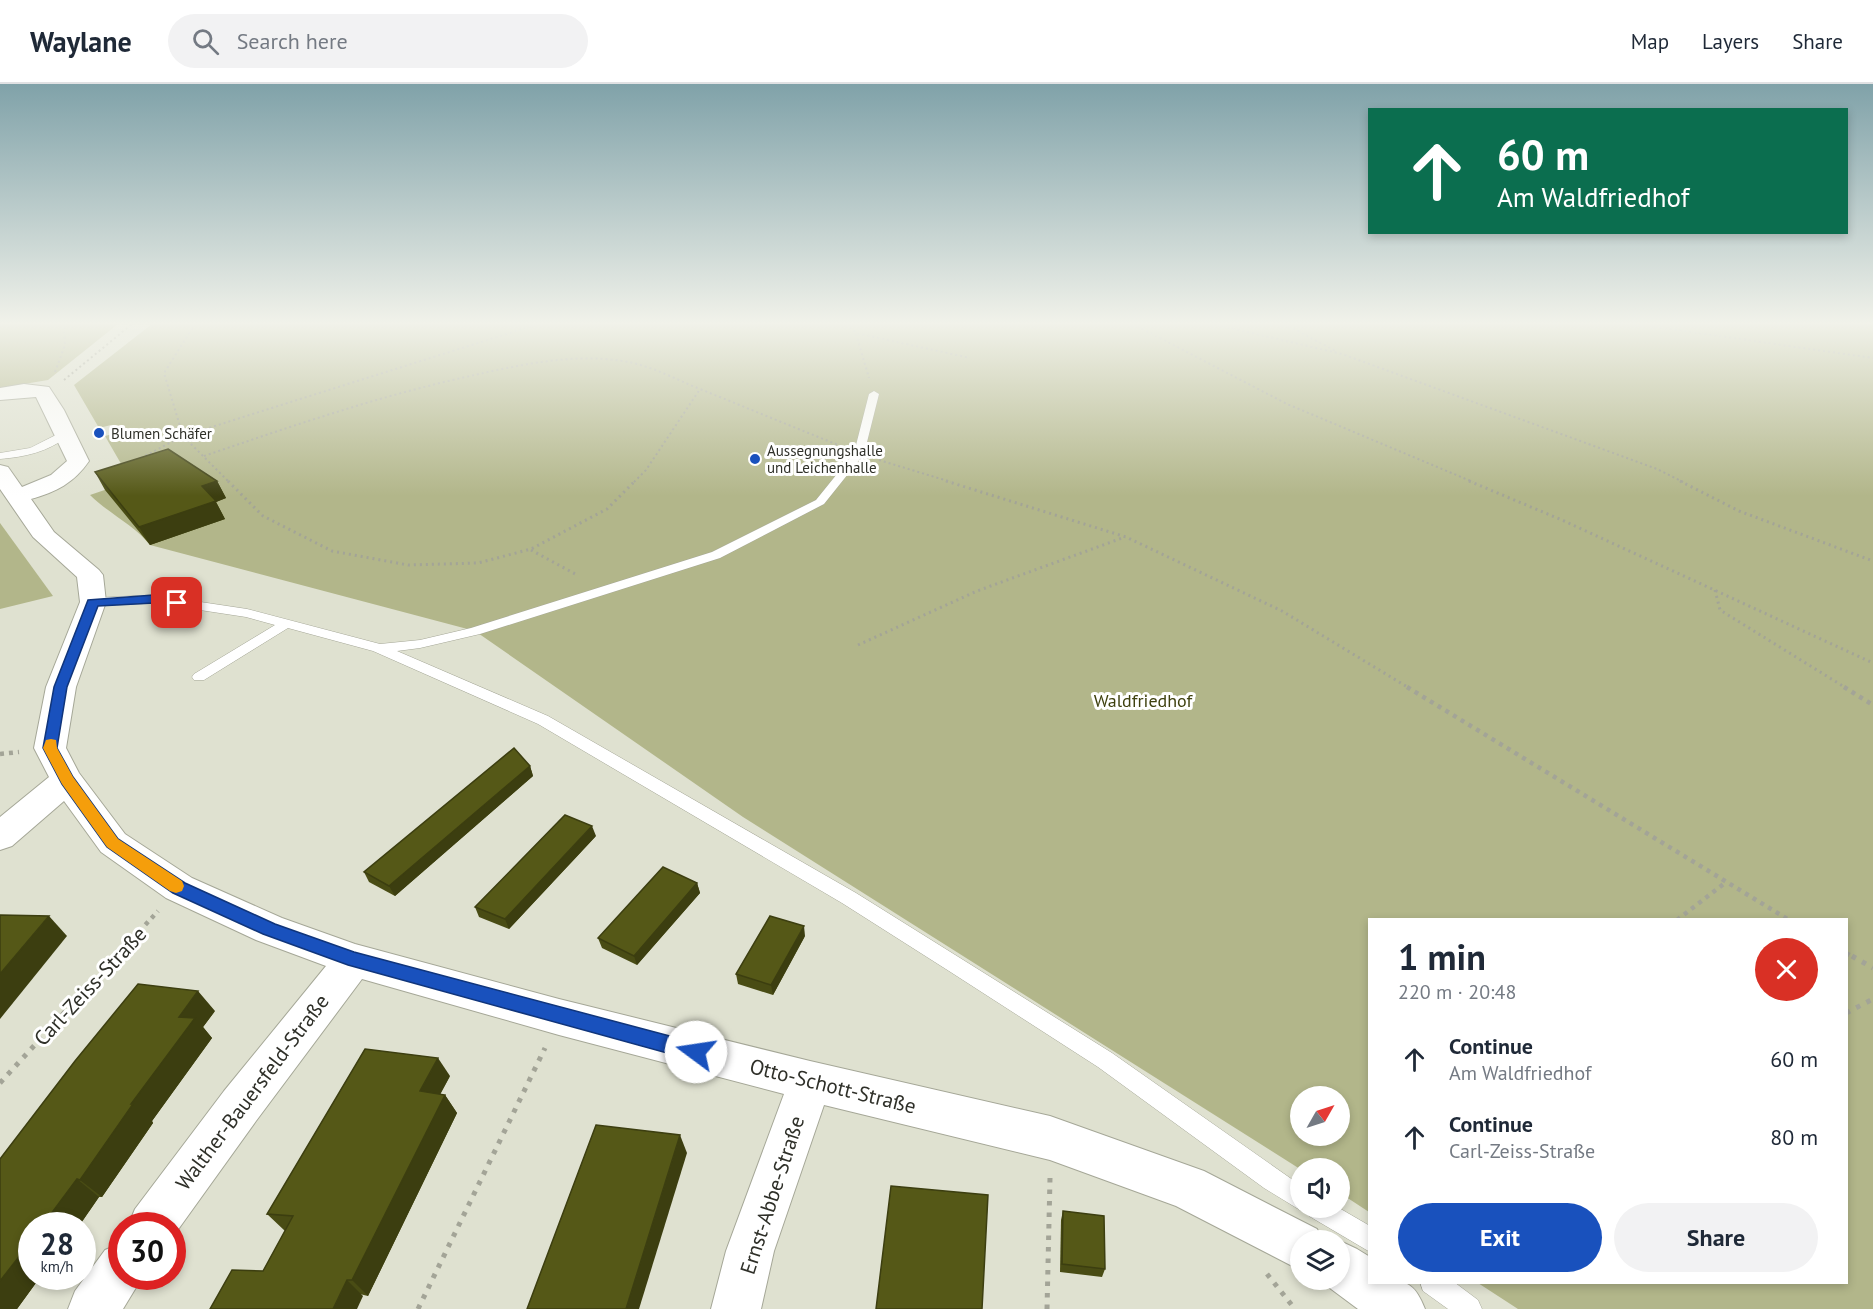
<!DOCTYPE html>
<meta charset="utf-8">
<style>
:root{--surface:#fff;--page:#f2f2f3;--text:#1f2937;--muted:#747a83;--line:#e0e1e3;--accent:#1951bd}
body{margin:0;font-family:"PT Sans",sans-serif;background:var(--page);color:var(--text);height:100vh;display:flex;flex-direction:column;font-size:22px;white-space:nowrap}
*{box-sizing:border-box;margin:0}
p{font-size:20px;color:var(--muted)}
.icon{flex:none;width:33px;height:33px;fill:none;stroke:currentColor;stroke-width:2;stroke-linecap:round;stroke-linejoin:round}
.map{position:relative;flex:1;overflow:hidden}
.side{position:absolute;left:1368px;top:834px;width:480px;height:366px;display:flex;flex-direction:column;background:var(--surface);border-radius:0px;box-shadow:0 3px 9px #0003}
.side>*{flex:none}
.top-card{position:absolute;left:1368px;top:24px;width:480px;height:126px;border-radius:0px;box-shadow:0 3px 9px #0003;background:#0b6e4f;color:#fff;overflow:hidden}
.needle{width:39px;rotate:51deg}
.controls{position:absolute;left:1290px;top:1002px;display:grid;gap:12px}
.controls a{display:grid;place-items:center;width:60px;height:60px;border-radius:50%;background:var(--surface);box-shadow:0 3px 9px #0003;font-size:30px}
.speed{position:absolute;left:18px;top:1128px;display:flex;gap:12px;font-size:30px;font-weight:700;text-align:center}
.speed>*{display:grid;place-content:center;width:78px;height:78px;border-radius:50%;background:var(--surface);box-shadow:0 3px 9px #0003;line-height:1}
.speed small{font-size:15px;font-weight:400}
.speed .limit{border:9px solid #d22;background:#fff;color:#111}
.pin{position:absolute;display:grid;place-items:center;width:51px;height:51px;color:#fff;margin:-26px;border-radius:12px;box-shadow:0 3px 9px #0006}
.me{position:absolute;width:66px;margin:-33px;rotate:284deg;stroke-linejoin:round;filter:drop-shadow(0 0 4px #0008)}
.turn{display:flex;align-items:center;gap:21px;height:126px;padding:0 30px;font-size:27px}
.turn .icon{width:78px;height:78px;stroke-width:2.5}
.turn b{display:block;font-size:42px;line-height:51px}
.round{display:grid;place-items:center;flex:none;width:63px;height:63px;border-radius:32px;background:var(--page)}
.overview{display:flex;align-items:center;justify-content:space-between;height:102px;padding:0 30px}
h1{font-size:36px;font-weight:700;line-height:45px}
.button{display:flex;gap:12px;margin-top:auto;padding:12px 30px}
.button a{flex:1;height:69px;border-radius:36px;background:var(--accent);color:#fff;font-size:24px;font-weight:700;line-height:69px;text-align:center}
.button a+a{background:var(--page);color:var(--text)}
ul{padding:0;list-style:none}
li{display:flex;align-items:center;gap:18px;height:78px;padding:0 30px}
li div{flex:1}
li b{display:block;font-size:22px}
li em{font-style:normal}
header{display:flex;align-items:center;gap:36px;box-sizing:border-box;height:84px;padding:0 30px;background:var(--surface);border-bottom:2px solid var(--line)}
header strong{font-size:28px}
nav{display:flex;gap:33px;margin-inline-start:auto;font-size:21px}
.search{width:420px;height:54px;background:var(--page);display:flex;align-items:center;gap:15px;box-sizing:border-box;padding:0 21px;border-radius:33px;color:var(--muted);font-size:22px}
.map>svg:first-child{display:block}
</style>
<header>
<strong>Waylane</strong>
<div class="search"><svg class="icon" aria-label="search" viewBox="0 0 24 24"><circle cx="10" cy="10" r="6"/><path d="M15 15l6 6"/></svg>Search here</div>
<nav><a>Map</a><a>Layers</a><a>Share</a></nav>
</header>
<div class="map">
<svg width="1873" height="1225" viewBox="0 0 1873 1225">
<rect width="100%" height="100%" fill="#dfe1d0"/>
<!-- green -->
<g fill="#b2b68a" fill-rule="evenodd">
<polygon points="0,240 118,240 48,296 0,304"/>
<path d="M152 240H1873V1225H1518L1478 1199 1846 1198V836H1370L1369 1128 1340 1109V1084L1300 1085 743 733 475 547 150 461C134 441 108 429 90 411L131 397 105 352 116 349 111 341 99 344 74 301ZM1300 1012H1340V1052H1300Z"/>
<polygon points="0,439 53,512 0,525"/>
</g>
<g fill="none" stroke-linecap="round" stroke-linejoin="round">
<!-- service casing -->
<g stroke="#a5a797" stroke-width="1">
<g id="service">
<polygon points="874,307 879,310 864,370 824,420 720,474 480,550 420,564 397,567 548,632 856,809 1112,969 1300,1101 1300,1124 1339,1124 1370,1142 1370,1168 1309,1132 1305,1124 1300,1126 1264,1104 1098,983 949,887 842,819 538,640 373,567 288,544 204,596 194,596 192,593 194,590 275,541 246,533 154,519 93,522 86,518 93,514 154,511 247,525 380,560 420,556 471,544 712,468 816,416 854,369 869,310"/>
<path d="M64 347 68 348V352C48 368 25 373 0 375V369L30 364Z"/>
<polygon points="1420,1198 1454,1198 1478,1216 1482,1225 1448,1225 1423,1207"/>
</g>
</g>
<!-- minor casing -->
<g stroke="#a5a797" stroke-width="2">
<g id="minor">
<path d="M24 300 49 303 64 326 89 377C74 399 56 408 31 415L54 448 99 486 103 491 106 518 76 603 66 664 79 689 125 750 192 794 282 834 355 860 559 915 810 977 1050 1032 1204 1087 1317 1145 1322 1156H1300V1186L1176 1122 1050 1076 824 1021 774 1167 761 1225H711L726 1167 784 1010 559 951 362 895 256 1037 172 1154V1142H128L135 1125 224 1007 326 882 256 856 166 814 101 768 64 717 12 762 0 766V733L49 693 34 664 46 603 80 518 77 493 33 453 0 405V381L8 383 22 403 51 391 67 377 36 313 0 316V304Z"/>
<path d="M1340 1157 1357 1165 1370 1173V1198C1402 1198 1412 1192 1425 1225H1358L1323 1199 1321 1196H1340Z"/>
<polygon points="122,1159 122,1192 143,1192 123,1225 68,1225 75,1207 105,1166"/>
</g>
</g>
<!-- path-far3 -->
<g stroke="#a3a497" stroke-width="2" stroke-dasharray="2 3" stroke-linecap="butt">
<polyline points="195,240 164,289 183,352 229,398"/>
<polyline points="846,240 856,249 970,274"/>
<polyline points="1133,240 1287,320 1473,398"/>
<polyline points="1213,240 1342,270 1657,385 1683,398"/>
<polyline points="1284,240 1336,267"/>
<polyline points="1635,240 1873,274"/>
<polyline points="856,250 869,294"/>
<polyline points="55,288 65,261 64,240"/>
<polyline points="64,296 132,240"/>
<path d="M204 372C292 342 379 312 470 292 519 281 572 269 623 277 650 281 675 295 700 305"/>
<polyline points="141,374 183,352 538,240"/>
<polyline points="879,376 951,398"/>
<polyline points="634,398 646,386 700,305 838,361"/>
</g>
<!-- path-far2 -->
<g stroke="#a3a497" stroke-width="3" stroke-dasharray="2 4" stroke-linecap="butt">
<polyline points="228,397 263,432 332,467 408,481 478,479 531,465 607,425 635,397"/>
<polyline points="946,397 1126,453 1282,527 1409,604"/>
<polyline points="1469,397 1562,436 1873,579"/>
<polyline points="1680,397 1739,427 1873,477"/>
<polyline points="531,466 577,491"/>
<polyline points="1715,506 1720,526 1846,604"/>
<polyline points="858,561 977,507 1125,453"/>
</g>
<!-- path-far1 -->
<g stroke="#a3a497" stroke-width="4.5" stroke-dasharray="4 5" stroke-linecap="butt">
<polyline points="1407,603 1789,836"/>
<polyline points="1844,603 1873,621"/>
<polyline points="0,670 19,668"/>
<polyline points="1677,836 1725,799"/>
<polyline points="1846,869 1855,874"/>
<polyline points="115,874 158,827"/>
</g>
<!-- path -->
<g stroke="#a3a497" stroke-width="5" stroke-dasharray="4.5 7" stroke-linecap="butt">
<polyline points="1852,872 1873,884"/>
<polyline points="1846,929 1873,915"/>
<polyline points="0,999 116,872"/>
<polyline points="1267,1190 1295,1225"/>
<polyline points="418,1225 545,964"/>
<polyline points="1047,1225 1050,1094"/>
</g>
<!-- service -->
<use href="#service" fill="#fff" fill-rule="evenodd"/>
<!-- minor -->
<use href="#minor" fill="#fff" fill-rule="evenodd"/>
</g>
<!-- wall -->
<g fill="#494c14">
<polygon points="95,388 217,397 226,414 216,418 225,435 150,461 105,406"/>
<polygon points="530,682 533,692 395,812 369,798 364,788"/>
<polygon points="596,752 509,845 479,833 475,823"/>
<polygon points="697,799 700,809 637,881 602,864 598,854"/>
<polygon points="805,852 773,911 738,900 736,890"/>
<polygon points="215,927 203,943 212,954 152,1037 153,1039 102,1113 99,1113 79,1142 32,1142 32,1192 41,1192 17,1225 0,1225 0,1075"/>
<polygon points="450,992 440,1010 445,1011 457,1029 368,1212 263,1187 285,1147 267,1130"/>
<polygon points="1063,1127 1105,1185 1102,1193 1060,1188 1061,1136"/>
</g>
<!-- shaded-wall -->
<g fill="#3c3e10">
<polygon points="217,397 226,414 216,418 225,435 150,461 139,443 202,402"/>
<polygon points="530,682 533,692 395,812 389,802"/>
<polygon points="592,742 596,752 509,845 505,835"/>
<polygon points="697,799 700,809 637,881 634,872"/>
<polygon points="49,832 67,852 0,935 0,890"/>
<polygon points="804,842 805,852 773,911 771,901"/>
<polygon points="198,907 215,927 203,943 212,954 152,1037 153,1039 102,1113 80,1096 131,1020 179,933"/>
<polygon points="438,974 450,992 432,1026 420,1007"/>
<polygon points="445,1011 457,1029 368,1212 352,1196"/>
<polygon points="680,1051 687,1069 639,1225 626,1225"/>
<polygon points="77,1095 99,1113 79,1142 42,1142"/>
<polygon points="32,1156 32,1192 41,1192 17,1225 0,1225 0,1197"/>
<polygon points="347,1196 363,1212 357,1225 333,1225"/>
</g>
<!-- building -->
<g fill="#555817" stroke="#3c3e10" stroke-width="1.5">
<polygon points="168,365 217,397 202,402 216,417 139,443 95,388"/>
<polygon points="514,664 530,682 389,802 364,788"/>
<polygon points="565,731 592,742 505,835 475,823"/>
<polygon points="663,783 697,799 634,872 598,854"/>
<polygon points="0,831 49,832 0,890"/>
<polygon points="770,832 804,842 771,901 736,890"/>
<polygon points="138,900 198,907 179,933 195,934 131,1020 133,1020 80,1096 77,1095 42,1142 32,1142 32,1156 0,1197 0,1075 75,977"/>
<polygon points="365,965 438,974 420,1007 445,1011 352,1196 347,1196 333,1225 210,1225 232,1186 263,1187 293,1132 267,1130"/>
<polygon points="596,1041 680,1051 626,1225 527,1225"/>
<polygon points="891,1102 988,1111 982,1225 876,1225"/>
<polygon points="1063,1127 1104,1132 1105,1185 1062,1180"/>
</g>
<!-- sky -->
<linearGradient id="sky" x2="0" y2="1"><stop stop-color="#80a2a9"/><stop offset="0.58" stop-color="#f1f2ea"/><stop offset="1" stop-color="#f1f2ea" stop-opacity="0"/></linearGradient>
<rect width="1873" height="412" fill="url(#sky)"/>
<!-- route -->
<polygon fill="#1951bd" stroke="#10357b" stroke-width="1.5" points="154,511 177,515 183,519 177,522 154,519 98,522 67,603 57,664 73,693 118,755 185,799 275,840 354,868 696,959 703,962 706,968 703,974 696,977 348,881 263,850 173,809 107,763 62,700 43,664 54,603 88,516"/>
<!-- slow -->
<polygon fill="#f59e0b" points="51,655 56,656 57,664 73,693 118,755 182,797 184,802 182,807 176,809 170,807 107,763 62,700 43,664 46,656"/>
<!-- markers -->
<g fill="#1951bd" stroke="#fff" stroke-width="2">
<circle cx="99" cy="349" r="6"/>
<circle cx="755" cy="375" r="6"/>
</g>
<g text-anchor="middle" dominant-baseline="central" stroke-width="6" stroke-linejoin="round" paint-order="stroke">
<!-- far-poi labels -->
<g font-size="15" fill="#2f3029" stroke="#fff" text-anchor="start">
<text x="111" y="349">Blumen Schäfer</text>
<text x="767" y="366">Aussegnungshalle<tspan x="767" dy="17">und Leichenhalle</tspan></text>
</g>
<!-- park labels -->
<g font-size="18" fill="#3e400e" stroke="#fff">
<text x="1143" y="616">Waldfriedhof</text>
</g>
<!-- near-street labels -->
<g font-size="21" fill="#2f3029" stroke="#fff">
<text transform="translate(90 902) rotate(-47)">Carl-Zeiss-Straße</text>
<text transform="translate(833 1002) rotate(14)">Otto-Schott-Straße</text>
<text transform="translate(252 1008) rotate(-53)">Walther-Bauersfeld-Straße</text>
<text transform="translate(772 1111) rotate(-72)">Ernst-Abbe-Straße</text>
</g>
</g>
</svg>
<div class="controls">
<a><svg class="needle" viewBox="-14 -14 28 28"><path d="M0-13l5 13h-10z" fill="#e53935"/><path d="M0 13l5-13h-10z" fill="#747a83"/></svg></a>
<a><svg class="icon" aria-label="sound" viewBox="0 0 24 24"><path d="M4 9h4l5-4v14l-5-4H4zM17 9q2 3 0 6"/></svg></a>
<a><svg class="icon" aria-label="layers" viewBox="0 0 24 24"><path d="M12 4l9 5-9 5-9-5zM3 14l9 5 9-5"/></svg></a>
</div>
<div class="speed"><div>28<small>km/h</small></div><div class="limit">30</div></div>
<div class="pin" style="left:177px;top:519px;background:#d93025"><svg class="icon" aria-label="arrive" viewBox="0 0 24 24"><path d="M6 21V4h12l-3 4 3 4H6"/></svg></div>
<svg class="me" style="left:696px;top:968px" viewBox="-20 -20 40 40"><circle r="19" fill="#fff"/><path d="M0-13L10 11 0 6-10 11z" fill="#1951bd"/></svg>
<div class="top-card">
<div class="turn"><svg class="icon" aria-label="ahead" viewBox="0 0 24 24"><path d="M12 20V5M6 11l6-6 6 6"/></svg><div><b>60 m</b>Am Waldfriedhof</div></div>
</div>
<section class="side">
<div class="overview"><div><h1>1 min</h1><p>220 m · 20:48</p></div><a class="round" style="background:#d93025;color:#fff"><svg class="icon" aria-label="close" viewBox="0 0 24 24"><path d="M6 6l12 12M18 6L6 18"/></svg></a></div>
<ul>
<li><svg class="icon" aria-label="ahead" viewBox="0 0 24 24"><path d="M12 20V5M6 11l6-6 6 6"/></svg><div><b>Continue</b><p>Am Waldfriedhof</p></div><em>60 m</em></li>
<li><svg class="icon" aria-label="ahead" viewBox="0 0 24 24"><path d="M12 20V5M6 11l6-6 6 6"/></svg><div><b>Continue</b><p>Carl-Zeiss-Straße</p></div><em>80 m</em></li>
</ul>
<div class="button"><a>Exit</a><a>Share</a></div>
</section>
</div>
